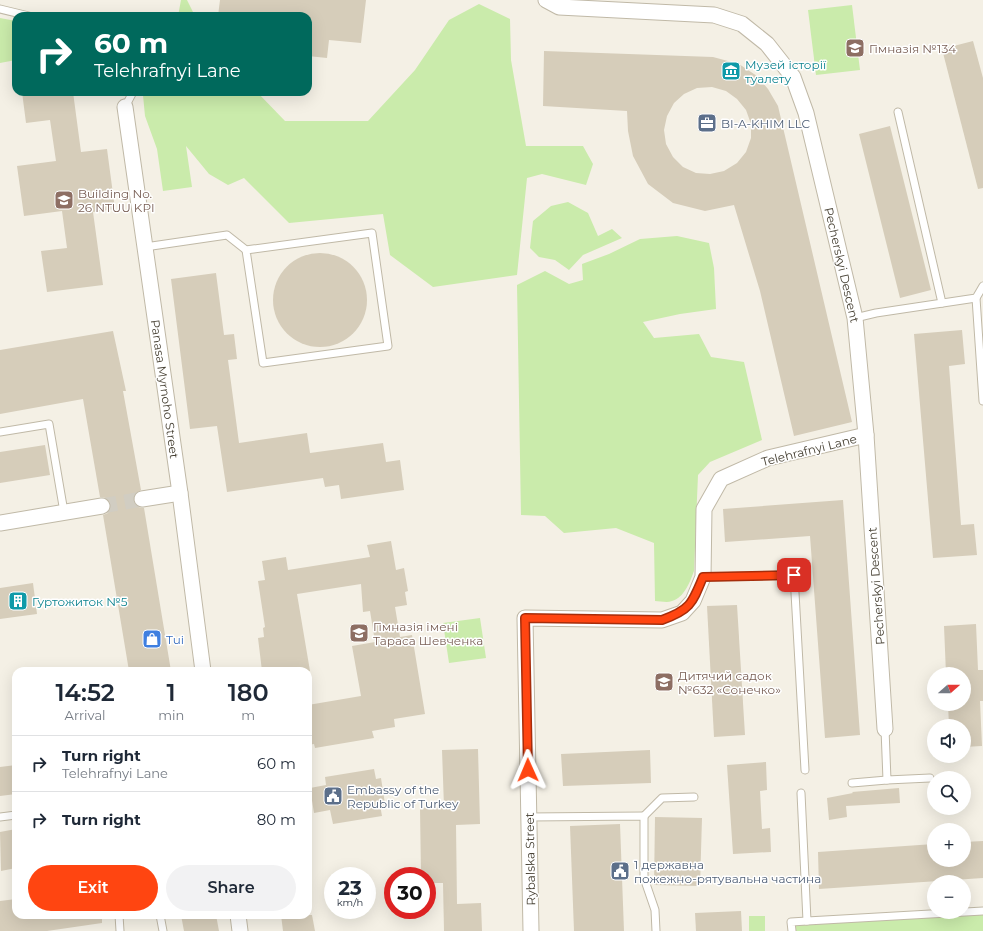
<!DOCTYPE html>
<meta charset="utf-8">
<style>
:root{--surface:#fff;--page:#f2f2f3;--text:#1f2937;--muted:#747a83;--line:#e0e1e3;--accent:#ff4511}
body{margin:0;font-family:Montserrat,sans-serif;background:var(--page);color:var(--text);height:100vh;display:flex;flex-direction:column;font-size:15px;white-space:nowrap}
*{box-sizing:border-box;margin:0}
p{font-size:13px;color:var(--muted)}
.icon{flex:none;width:22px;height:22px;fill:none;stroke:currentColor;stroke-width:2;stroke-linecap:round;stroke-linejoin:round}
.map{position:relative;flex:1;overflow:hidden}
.details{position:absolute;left:12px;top:667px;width:300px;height:252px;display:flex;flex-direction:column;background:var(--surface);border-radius:12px;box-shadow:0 4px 16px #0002}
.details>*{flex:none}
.banner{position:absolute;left:12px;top:12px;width:300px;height:84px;border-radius:12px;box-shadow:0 4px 16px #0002;background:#00695c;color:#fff;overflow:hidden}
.needle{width:26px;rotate:69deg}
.controls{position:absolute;left:927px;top:667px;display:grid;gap:8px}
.controls a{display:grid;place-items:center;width:44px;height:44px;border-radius:50%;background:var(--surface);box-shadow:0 4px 16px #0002;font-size:20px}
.speed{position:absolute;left:324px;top:867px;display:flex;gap:8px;font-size:20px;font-weight:700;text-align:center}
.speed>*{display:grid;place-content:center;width:52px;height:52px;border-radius:50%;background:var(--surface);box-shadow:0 4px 16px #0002;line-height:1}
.speed small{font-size:10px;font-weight:400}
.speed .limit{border:6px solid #d22;background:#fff;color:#111}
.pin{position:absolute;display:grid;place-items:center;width:34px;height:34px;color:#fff;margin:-17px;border-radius:8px;box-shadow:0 2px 6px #0006}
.me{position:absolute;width:44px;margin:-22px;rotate:359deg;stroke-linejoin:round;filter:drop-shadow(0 0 3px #0008)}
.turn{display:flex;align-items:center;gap:14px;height:84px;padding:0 16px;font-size:18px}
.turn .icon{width:52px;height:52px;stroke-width:2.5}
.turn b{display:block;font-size:28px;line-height:34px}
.eta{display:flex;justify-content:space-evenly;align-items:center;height:68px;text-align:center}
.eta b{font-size:24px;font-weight:600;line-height:28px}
.primary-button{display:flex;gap:8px;margin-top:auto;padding:8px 16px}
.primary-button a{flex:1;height:46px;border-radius:24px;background:var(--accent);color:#fff;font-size:16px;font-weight:600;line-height:46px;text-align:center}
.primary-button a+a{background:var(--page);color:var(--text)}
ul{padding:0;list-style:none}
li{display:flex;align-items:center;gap:12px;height:56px;padding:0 16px;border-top:1px solid var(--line)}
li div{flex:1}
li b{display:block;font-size:15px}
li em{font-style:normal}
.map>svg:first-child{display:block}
</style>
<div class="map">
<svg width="983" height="931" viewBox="0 0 983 931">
<rect width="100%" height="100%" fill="#f4f0e5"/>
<!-- green -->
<g fill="#caebab">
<polygon points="181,0 187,0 195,16 178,16"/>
<polygon points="479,4 510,19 511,60 526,146 583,146 593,164 586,185 542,174 527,178 517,275 433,287 390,255 383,214 289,223 244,178 228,185 209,174 186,146 192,187 163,191 157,149 145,116 143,95 146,92 257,92 285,121 368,121 415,70 449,20"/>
<polygon points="852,5 860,70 816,75 808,10"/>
<polygon points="0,18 16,21 16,60 0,63"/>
<polygon points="568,202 588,213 598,236 612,229 622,238 583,255 569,270 555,260 539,257 530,248 533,221 551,206"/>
<path d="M677 236 709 243 714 268 716 309 680 314 643 322 654 338 699 334 711 357 744 362 762 440 710 462 698 475 694 571C690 582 684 598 672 601 667 603 660 601 655 601L654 543 616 528 564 533 545 516 521 515 517 285 545 271 569 284 583 280 582 264 609 254 640 239Z"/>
<polygon points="480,618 486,658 449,663 443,623"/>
<polygon points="983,912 983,931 793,931 792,924"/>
<rect x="749" y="916" width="16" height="15"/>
</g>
<!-- building -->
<g fill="#d6cdba" fill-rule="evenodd">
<polygon points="220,0 366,0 361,43 329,40 327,58 308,56 308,16 218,16"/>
<polygon points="973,41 983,78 983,188 978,189 942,49"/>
<path d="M544 51 713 57 739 64 757 76 768 89 778 106 852 422 794 436 760 291 734 205 705 211 673 203 648 184 633 156 628 131 627 111 543 106ZM712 87 726 91 737 99 746 110 751 124V138L746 152 737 163 724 171 710 174 696 173 683 167 673 157 666 144 664 130 667 116 674 103 684 94 697 88Z"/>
<polygon points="22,92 73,92 81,152 107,149 115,209 93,212 103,285 47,292 41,251 67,248 62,211 24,216 17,166 56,161 50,120 26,123"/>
<polygon points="890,126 931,290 900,298 859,134"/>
<circle cx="320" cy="300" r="47"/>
<polygon points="216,273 224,335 234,334 237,359 228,360 239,443 307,433 310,453 383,443 386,462 400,460 404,490 341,499 339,485 325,487 323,478 227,492 217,426 190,429 171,279"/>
<polygon points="962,330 965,364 949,366 961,525 974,524 977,555 933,558 914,334"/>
<polygon points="113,331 126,391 123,391 141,490 134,495 133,501 138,507 144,508 171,671 129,671 103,515 108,513 111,505 106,498 100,497 83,399 0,414 0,350"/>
<polygon points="45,445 50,475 0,483 0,452"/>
<polygon points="843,500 860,735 825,738 810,536 725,542 723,509"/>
<polygon points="391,541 396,570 404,568 408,591 405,592 407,605 395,607 400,637 412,635 425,714 394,719 395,727 372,731 374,738 315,748 314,744 308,745 308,705 361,696 352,646 375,642 370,611 363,612 361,584 297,594 310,671 262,671 258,638 264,637 263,628 265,627 258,581 265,580 262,561 286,557 288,570 370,557 367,545"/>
<polygon points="33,583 37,614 0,619 0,588"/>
<polygon points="737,605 745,735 714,737 707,606"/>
<polygon points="976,624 978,670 983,670 983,701 980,701 982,746 964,747 964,726 949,726 948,704 964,704 964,674 946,674 944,626"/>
<polygon points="478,749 480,824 456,825 457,904 481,903 482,931 444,931 443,883 427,883 427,876 421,876 420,808 444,807 442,750"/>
<polygon points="650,750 651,783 563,786 561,754"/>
<polygon points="766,762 767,790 760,791 762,829 770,828 771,852 733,854 727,765"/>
<polygon points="16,765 16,794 0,796 0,767"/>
<polygon points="374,769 376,779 381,778 385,804 380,805 382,816 333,824 330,810 314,813 310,788 326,785 325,777"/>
<polygon points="899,788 900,803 846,806 847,817 829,820 827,798 853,793 852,792"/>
<polygon points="655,817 702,818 700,886 654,885"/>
<polygon points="620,824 624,931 574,931 570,826"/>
<polygon points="16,829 16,868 1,871 0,832"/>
<polygon points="983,841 983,878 819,889 818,852 934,844 934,860 964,860 964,842"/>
<polygon points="16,899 16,915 102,915 102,923 47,931 0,931 0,901"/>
<polygon points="741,911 742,931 696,931 695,913"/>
<polygon points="181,915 216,915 219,931 184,931"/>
<polygon points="281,915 312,915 315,931 283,931"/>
</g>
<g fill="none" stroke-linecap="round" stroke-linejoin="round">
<!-- street-tunnel -->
<polyline stroke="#d1cdc2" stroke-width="15" stroke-dasharray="15 8" stroke-linecap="butt" points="102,506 142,499"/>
<!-- lane casing -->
<g stroke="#c0b9a7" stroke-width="9">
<g id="lane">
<polyline points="0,9 29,16"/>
<polyline points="125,107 133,92"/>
<polyline points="898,112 942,303"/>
<polygon points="372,233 388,346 263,363 246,250"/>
<polyline points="145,247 227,235 246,250"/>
<polyline points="976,298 983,401"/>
<polyline points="855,318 876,313 976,298 983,286"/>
<polyline points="0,432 49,424 64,512"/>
<polyline points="703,577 794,575 805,770"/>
<polyline points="885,729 887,780 930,778"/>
<polyline points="852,783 887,780"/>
<polyline points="801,793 807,921 983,911"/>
<polyline points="644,816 662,798 694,797"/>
<polyline points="0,817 16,815"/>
<polyline points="529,817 644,816 644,878 655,910 656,931"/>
<polyline points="119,915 120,931"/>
<polyline points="160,915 163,931"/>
<polyline points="792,931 791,922 807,921"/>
</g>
</g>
<!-- street casing -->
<g stroke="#c0b9a7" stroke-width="17">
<g id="street">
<polyline points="546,0 559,7 714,15 742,24 767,44 793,77 806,113 855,318 866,435 885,729"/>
<polyline points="125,107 180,493 203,671"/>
<polyline points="142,499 180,493"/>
<polyline points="0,523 102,506"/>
<polyline points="238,915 240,931"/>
<polyline points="531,931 525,618 662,620 682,613 693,601 703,577 704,509 721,479 768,458 866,435"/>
</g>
</g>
<!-- lane -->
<use href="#lane" stroke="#fff" stroke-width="7"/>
<!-- street -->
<use href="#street" stroke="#fff" stroke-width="15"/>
</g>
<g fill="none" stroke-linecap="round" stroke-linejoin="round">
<!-- route casing -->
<g stroke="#a62d0b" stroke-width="10">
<path id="route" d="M528 770 525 618 662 620C690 610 692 604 703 577L794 575"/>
</g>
<!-- route -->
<use href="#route" stroke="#ff4511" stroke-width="7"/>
</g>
<!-- icons -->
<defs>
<g id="school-square" transform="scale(1)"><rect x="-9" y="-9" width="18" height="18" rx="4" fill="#8d6e63" stroke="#fff"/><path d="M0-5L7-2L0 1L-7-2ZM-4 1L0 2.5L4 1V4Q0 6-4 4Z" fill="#fff"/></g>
<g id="museum-square" transform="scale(1)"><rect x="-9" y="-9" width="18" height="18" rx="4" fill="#0f9aa8" stroke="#fff"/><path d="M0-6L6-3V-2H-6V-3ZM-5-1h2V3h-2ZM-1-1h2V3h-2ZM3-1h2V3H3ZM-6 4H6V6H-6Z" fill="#fff"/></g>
<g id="office-square" transform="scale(1)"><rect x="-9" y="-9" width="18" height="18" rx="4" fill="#5c6f8a" stroke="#fff"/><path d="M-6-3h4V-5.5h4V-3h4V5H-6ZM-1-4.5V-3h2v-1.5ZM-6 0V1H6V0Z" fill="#fff"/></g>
<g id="university-square" transform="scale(1)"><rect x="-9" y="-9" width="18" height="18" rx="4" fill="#8d6e63" stroke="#fff"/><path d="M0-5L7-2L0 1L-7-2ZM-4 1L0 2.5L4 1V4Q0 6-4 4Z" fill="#fff"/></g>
<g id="building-square" transform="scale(1)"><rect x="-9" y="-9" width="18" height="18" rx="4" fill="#0f9aa8" stroke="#fff"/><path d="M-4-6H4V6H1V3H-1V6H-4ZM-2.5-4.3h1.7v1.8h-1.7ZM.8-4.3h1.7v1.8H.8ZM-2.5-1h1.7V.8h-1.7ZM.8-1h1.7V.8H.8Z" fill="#fff"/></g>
<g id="shop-square" transform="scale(1)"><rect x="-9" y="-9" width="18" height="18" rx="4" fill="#3f7fe0" stroke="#fff"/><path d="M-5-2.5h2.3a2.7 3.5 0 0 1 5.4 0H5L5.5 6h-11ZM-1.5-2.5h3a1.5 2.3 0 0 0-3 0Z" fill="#fff"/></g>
<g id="civic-square" transform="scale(1)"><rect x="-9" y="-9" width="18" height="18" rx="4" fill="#5c6f8a" stroke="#fff"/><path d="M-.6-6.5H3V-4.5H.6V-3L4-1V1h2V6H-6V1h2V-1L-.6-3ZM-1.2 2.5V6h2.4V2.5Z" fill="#fff"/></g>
</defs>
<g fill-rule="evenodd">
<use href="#school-square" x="855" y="48"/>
<use href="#museum-square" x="731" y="71"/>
<use href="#office-square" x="707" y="123"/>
<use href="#university-square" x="64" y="200"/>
<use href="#building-square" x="18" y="601"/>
<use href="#school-square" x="359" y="633"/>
<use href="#shop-square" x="152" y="639"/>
<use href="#school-square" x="664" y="682"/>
<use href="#civic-square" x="333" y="796"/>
<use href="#civic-square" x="620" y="871"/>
</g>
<g text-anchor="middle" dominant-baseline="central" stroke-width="3" stroke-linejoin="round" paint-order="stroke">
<!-- education labels -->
<g font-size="12" fill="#785e54" stroke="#fff" text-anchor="start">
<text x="869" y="48">Гімназія №134</text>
<text x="78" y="193">Building No.<tspan x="78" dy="14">26 NTUU KPI</tspan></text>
<text x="373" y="626">Гімназія імені<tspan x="373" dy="14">Тараса Шевченка</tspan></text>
<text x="678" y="675">Дитячий садок<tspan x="678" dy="14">№632 «Сонечко»</tspan></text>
</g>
<!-- culture labels -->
<g font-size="12" fill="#0d838f" stroke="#fff" text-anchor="start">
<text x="745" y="64">Музей історії<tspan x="745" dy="14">туалету</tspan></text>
<text x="32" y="601">Гуртожиток №5</text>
</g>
<!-- service labels -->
<g font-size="12" fill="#4e5e75" stroke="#fff" text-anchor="start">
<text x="721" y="123">BI-A-KHIM LLC</text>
<text x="347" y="789">Embassy of the<tspan x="347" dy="14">Republic of Turkey</tspan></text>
<text x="634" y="864">1 державна<tspan x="634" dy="14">пожежно-рятувальна частина</tspan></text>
</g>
<!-- street labels -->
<g font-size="12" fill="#474134" stroke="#fff">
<text transform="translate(842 265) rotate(77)">Pecherskyi Descent</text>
<text transform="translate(165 389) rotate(82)">Panasa Myrnoho Street</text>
<text transform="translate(809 450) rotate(-14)">Telehrafnyi Lane</text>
<text transform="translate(876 586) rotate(-94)">Pecherskyi Descent</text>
<text transform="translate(530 859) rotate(-91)">Rybalska Street</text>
</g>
<!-- shop labels -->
<g font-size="12" fill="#366cbe" stroke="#fff" text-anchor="start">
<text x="166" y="639">Tui</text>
</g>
</g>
</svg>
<div class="controls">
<a><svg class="needle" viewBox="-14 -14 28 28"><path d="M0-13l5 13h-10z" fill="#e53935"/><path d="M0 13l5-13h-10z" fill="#747a83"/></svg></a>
<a><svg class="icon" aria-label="sound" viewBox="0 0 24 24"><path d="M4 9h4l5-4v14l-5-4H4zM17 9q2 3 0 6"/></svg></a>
<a><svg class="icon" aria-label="search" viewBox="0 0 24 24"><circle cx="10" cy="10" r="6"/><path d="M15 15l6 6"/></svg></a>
<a>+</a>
<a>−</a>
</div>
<div class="speed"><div>23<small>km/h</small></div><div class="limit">30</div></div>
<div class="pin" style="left:794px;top:575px;background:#d93025"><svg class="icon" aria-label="arrive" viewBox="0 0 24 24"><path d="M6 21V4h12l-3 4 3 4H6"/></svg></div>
<svg class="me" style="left:528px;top:770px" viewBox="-20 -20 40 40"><path d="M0-17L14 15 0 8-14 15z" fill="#ff4511" stroke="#fff" stroke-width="4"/></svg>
<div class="banner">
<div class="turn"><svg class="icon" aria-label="right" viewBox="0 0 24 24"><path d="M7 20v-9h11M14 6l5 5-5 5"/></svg><div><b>60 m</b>Telehrafnyi Lane</div></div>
</div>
<section class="details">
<div class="eta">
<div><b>14:52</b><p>Arrival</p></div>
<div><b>1</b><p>min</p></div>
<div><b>180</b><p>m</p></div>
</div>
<ul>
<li><svg class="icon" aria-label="right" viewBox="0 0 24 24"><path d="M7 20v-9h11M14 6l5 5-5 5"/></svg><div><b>Turn right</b><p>Telehrafnyi Lane</p></div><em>60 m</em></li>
<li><svg class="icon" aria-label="right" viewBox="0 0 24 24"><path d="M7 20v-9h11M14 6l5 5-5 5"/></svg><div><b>Turn right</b></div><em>80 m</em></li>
</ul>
<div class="primary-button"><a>Exit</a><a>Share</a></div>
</section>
</div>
